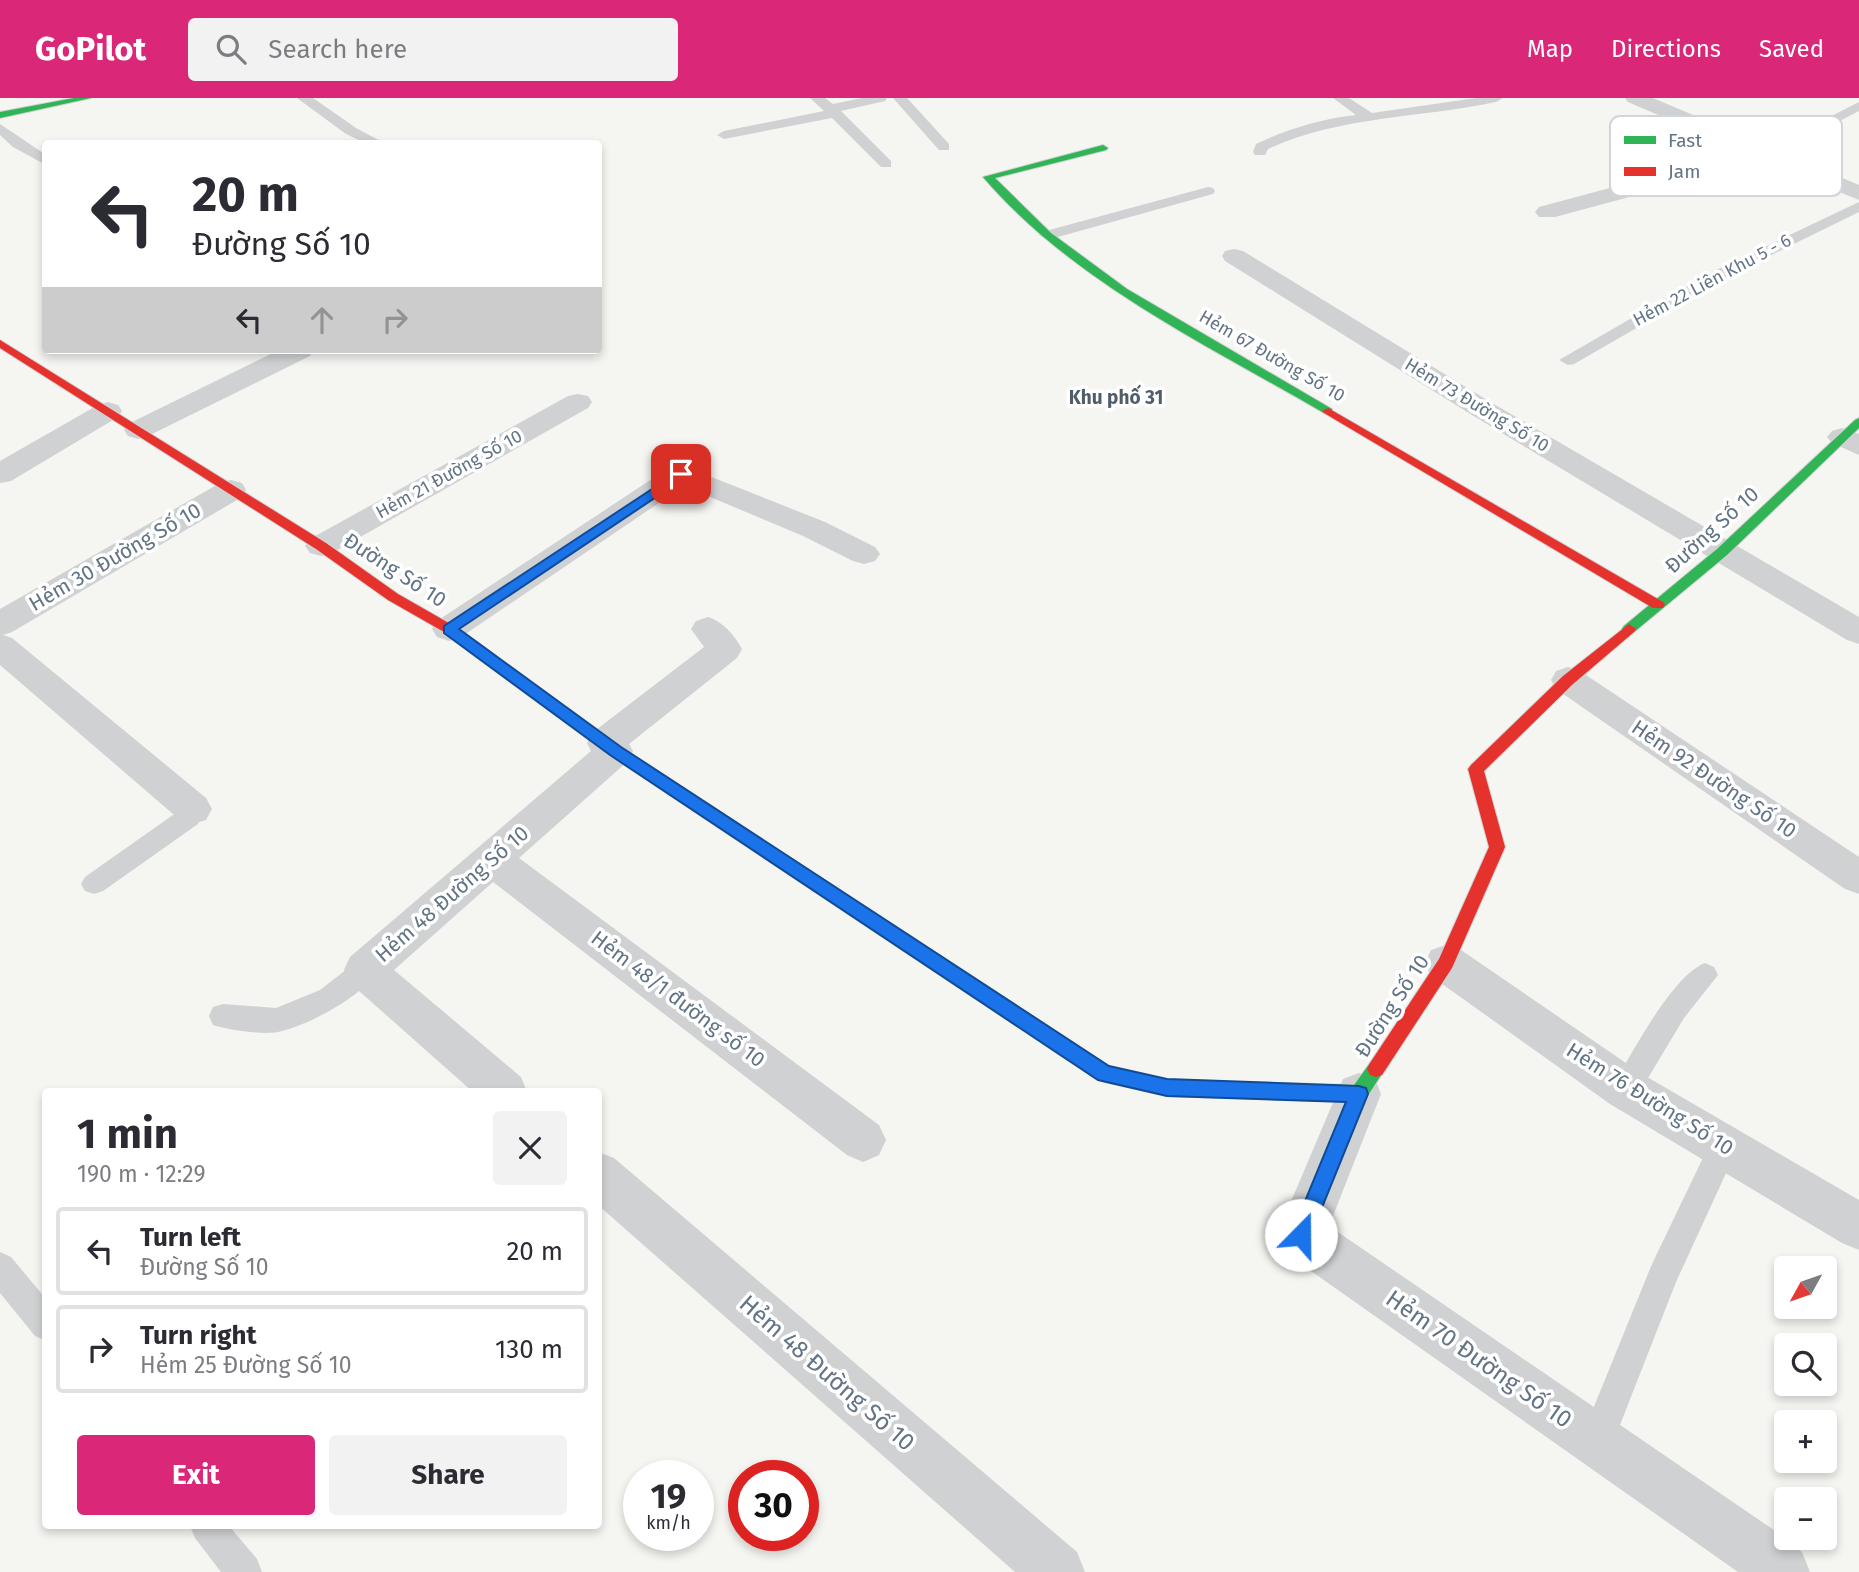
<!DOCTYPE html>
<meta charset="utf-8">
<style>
:root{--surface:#fff;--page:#f2f2f3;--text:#2b2b33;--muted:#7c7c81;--line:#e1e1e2;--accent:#db2777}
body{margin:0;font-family:"Fira Sans",sans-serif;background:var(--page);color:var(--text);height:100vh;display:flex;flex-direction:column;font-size:26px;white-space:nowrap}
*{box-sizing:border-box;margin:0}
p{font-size:23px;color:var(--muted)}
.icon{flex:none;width:38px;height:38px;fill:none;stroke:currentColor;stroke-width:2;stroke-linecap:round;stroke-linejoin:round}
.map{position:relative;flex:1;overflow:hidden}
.drawer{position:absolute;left:42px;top:990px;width:560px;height:441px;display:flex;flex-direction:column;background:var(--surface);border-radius:7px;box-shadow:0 4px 10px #0003}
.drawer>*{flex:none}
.top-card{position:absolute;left:42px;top:42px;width:560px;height:214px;border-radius:7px;box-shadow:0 4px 10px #0003;background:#fff;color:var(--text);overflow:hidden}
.needle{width:46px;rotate:230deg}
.controls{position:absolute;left:1774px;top:1158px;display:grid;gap:14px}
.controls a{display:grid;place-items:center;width:63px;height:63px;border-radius:7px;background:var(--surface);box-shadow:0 4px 10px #0003;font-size:35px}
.speed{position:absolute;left:623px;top:1362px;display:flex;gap:14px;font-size:35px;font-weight:700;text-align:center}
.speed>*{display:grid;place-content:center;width:91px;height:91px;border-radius:50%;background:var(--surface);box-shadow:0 4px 10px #0003;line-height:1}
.speed small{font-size:18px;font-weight:400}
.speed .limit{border:10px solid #d22;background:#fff;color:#111}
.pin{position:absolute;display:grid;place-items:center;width:60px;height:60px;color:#fff;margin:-30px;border-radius:14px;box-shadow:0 4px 10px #0006}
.me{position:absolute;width:77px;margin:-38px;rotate:22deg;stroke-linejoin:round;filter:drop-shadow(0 0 5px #0008)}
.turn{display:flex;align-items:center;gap:24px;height:147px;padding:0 35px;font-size:32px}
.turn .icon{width:91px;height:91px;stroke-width:2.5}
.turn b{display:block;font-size:49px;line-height:60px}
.lanes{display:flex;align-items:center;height:66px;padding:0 35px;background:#0003;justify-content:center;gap:35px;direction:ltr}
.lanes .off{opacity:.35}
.round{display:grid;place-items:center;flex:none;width:74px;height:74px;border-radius:7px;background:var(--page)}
.summary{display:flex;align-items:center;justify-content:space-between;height:119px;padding:0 35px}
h1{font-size:42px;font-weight:700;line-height:52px}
.button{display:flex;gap:14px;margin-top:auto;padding:14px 35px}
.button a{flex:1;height:80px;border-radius:7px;background:var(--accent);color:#fff;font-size:28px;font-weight:700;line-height:80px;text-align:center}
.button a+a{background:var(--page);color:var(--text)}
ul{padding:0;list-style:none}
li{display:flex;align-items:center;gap:21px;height:88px;margin:0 14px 10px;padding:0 21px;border:4px solid var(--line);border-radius:7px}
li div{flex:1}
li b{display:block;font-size:26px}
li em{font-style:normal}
header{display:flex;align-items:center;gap:42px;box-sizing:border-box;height:98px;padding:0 35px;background:var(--accent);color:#fff}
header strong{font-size:33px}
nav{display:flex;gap:38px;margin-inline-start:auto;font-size:24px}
.search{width:490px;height:63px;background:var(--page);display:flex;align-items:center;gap:18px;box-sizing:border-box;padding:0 24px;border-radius:7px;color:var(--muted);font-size:26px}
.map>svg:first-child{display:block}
</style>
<header>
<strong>GoPilot</strong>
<div class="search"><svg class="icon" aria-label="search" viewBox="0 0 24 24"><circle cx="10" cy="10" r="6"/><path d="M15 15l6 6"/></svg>Search here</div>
<nav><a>Map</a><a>Directions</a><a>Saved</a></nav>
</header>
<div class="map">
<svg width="1859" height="1474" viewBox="0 0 1859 1474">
<rect width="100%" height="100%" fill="#f5f5f2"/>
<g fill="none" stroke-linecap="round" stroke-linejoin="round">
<!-- fast casing -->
<g stroke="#d0d2d2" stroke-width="2">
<g id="fast">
<polygon points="74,0 91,0 0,20 0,14"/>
<path d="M1103 47 1108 50 1106 52 995 80 1051 135 1127 191 1332 311V315H1324C1207 247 1072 183 983 79Z"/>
<polygon points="1859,320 1859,330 1727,457 1634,534 1624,534 1622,531 1624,528 1717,451 1855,322"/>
<polygon points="491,557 620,649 737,725 739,729 737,733 725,733 610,657 486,566 484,562 486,558"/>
<polygon points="1072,947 1109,969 1167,982 1354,987 1370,965 1376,963 1382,965 1385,971 1365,1002 1359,1004 1167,998 1105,984 1066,961 1063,955 1066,949"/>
</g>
</g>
<!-- jam casing -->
<g stroke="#d0d2d2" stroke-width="2">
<g id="jam">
<polygon points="0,242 326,445 398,496 454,528 496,558 498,562 496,566 486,566 444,534 388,502 316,451 0,250"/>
<polygon points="1328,310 1663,504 1665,507 1663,510 1653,510 1324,315 1322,313"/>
<polygon points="1629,526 1636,531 1634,534 1573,586 1484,673 1505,749 1452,870 1382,977 1376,979 1370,977 1367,971 1370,965 1439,861 1489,749 1468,671 1471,667 1563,578"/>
<polygon points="731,723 1078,949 1081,955 1078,961 1072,963 1066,961 725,733 723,729 725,725"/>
</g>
</g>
<!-- lane -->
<g fill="#d0d1d2" fill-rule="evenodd">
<polygon points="297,0 313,0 356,30 386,46 367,46 346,36"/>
<polygon points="810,0 825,0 833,6 862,0 887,0 885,3 841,13 891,63 891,69 881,69 832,20 724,41 717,37 724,33 824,13"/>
<polygon points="893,0 907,0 949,46 949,52 939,52"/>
<path d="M1333 0H1349L1372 15 1476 0H1503L1496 4C1420 20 1339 18 1268 51L1265 57H1255L1253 54 1256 46C1288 31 1320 21 1356 17Z"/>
<polygon points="1859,4 1859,13 1771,58 1766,59 1759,55"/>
<polygon points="0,26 46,57 46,67 13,49 0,37"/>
<polygon points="1208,89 1213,90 1215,93 1213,96 1047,142 1039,137 1042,134"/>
<polygon points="1859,104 1859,114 1720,182 1574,266 1568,267 1559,262 1708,176"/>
<polygon points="193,702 202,704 205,711 198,726 103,793 94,796 85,793 81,786 85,779 180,712 184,704"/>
<path d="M365 861 374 864 378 872C366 897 305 929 278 934 263 937 228 932 213 927L209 918 213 909 223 906 276 910 320 892 356 864Z"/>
<path d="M1705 865 1714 869 1718 877 1684 920 1636 1000 1626 1004 1616 1000 1612 991 1616 982C1634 952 1673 877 1705 865Z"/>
<polygon points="1723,1035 1733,1039 1738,1049 1676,1184 1609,1355 1597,1360 1585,1355 1580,1343 1652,1166 1713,1039"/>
<polygon points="0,1154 11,1159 46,1201 46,1243 35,1238 0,1195"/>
<polygon points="190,1428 229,1428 257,1461 262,1474 221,1474 195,1440"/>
</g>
<!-- street -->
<g fill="#d0d1d2" fill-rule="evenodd">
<polygon points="1625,0 1653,0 1859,87 1859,102 1763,63 1555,119 1539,119 1535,114 1539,109 1744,54 1628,4"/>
<polygon points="1234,151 1243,153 1492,305 1859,519 1859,546 1847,542 1472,317 1225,163 1222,158 1225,153"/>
<polygon points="279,252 313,252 310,258 148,338 138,341 128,338 124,332 128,326"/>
<polygon points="578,296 588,298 592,304 588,310 332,455 321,458 310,455 305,448 310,441 568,298"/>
<polygon points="108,304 118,307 122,313 118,319 11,383 0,385 0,363 98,307"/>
<polygon points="1842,330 1859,336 1859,357 1832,345 1827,339 1832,333"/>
<polygon points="681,367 825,424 875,449 880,456 875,463 864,466 853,463 803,438 684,388 461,539 449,543 437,539 432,531 437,523 670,369"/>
<polygon points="231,382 242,385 246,392 242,399 12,534 3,537 12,540 206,700 212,711 206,722 193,726 180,722 0,567 0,511 220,385"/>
<path d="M708 519C724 524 734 537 742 551L737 560 629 646 633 653 628 663 519 760 879 1027 886 1042 879 1057 863 1064 847 1057 493 784 394 872 521 979 527 994H473L350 885 344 872 350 859 591 653 587 645 592 635 704 549 691 531 696 523Z"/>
<polygon points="1568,569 1580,573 1859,759 1859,796 1845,791 1556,591 1551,582 1556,573"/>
<polygon points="1446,847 1461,852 1642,976 1859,1102 1859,1152 1842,1145 1610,1006 1431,878 1425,865 1431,852"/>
<polygon points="1359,975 1375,981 1381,996 1329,1128 1787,1441 1802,1454 1810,1474 1738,1474 1284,1154 1277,1137 1284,1120 1343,981"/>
<polygon points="598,1054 614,1060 1077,1454 1085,1474 1015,1474 598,1107"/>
</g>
<!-- fast -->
<use href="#fast" fill="#30b455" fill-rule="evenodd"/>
<!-- jam -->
<use href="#jam" fill="#e5322d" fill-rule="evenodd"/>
</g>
<!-- route -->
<polygon fill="#1a73e8" stroke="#114b97" stroke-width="2" points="681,372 687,376 686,379 459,531 621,649 1109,968 1167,981 1359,988 1366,990 1368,996 1308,1144 1301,1147 1294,1144 1291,1137 1346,1004 1167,998 1098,982 610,657 444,535 444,528"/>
<g text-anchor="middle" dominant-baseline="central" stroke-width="7" stroke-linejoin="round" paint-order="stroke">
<!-- far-street labels -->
<g font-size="18" fill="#627485" stroke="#fff">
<text transform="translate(1712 182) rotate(-28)">Hẻm 22 Liên Khu 5 - 6</text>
<text transform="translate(1272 258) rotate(30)">Hẻm 67 Đường Số 10</text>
<text transform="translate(1477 307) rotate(31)">Hẻm 73 Đường Số 10</text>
<text transform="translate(449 376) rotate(-29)">Hẻm 21 Đường Số 10</text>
</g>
<!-- far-neighbourhood labels -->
<g font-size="19" font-weight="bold" fill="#505d6a" stroke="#fff">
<text x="1116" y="299">Khu phố 31</text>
</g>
<!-- street labels -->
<g font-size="21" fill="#627485" stroke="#fff">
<text transform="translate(1712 432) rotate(-42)">Đường Số 10</text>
<text transform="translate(115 459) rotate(-30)">Hẻm 30 Đường Số 10</text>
<text transform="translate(395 472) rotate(33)">Đường Số 10</text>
<text transform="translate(1714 681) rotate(34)">Hẻm 92 Đường Số 10</text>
<text transform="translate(452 796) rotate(-41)">Hẻm 48 Đường Số 10</text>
<text transform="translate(678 901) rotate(37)">Hẻm 48/1 đường số 10</text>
<text transform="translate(1392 908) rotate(-57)">Đường Số 10</text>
<text transform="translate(1650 1001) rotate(32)">Hẻm 76 Đường Số 10</text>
</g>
<!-- near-street labels -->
<g font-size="24" fill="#627485" stroke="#fff">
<text transform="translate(1479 1261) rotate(35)">Hẻm 70 Đường Số 10</text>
<text transform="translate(827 1275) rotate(41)">Hẻm 48 Đường Số 10</text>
</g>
</g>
<!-- legend -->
<rect x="1610" y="18" width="232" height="80" rx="10" fill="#fff" stroke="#d0d5da" stroke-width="2"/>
<rect x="1624" y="38" width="32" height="8" fill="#30b455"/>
<rect x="1624" y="69" width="32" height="9" fill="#e5322d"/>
<g font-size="19" fill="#627485">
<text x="1668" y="49">Fast</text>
<text x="1668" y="80">Jam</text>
</g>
</svg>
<div class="controls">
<a><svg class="needle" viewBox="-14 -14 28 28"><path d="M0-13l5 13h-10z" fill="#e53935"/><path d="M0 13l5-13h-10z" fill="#7c7c81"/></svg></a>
<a><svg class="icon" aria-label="search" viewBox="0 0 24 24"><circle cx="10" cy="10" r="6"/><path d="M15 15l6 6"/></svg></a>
<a>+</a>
<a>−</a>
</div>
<div class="speed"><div>19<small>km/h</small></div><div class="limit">30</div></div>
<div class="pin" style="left:681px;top:376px;background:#d93025"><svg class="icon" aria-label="arrive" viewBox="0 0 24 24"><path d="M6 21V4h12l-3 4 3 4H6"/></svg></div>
<svg class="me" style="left:1301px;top:1137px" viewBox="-20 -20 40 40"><circle r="19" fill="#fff"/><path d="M0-13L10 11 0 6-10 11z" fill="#1a73e8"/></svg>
<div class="top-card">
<div class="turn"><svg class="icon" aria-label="left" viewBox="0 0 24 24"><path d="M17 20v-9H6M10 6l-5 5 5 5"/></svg><div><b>20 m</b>Đường Số 10</div></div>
<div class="lanes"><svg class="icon" aria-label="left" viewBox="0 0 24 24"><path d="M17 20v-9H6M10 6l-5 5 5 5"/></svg><svg class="icon off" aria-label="ahead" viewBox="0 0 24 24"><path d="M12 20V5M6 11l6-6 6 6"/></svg><svg class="icon off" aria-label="right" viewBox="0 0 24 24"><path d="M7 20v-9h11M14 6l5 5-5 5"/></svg></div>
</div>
<section class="drawer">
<div class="summary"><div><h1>1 min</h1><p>190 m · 12:29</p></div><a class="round"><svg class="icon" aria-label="close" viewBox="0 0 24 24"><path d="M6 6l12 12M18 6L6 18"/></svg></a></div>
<ul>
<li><svg class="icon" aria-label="left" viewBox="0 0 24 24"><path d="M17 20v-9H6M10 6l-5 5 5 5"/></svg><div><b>Turn left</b><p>Đường Số 10</p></div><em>20 m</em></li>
<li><svg class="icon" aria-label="right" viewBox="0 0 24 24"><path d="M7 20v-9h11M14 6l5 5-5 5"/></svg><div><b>Turn right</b><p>Hẻm 25 Đường Số 10</p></div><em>130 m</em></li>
</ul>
<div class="button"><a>Exit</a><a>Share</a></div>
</section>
</div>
